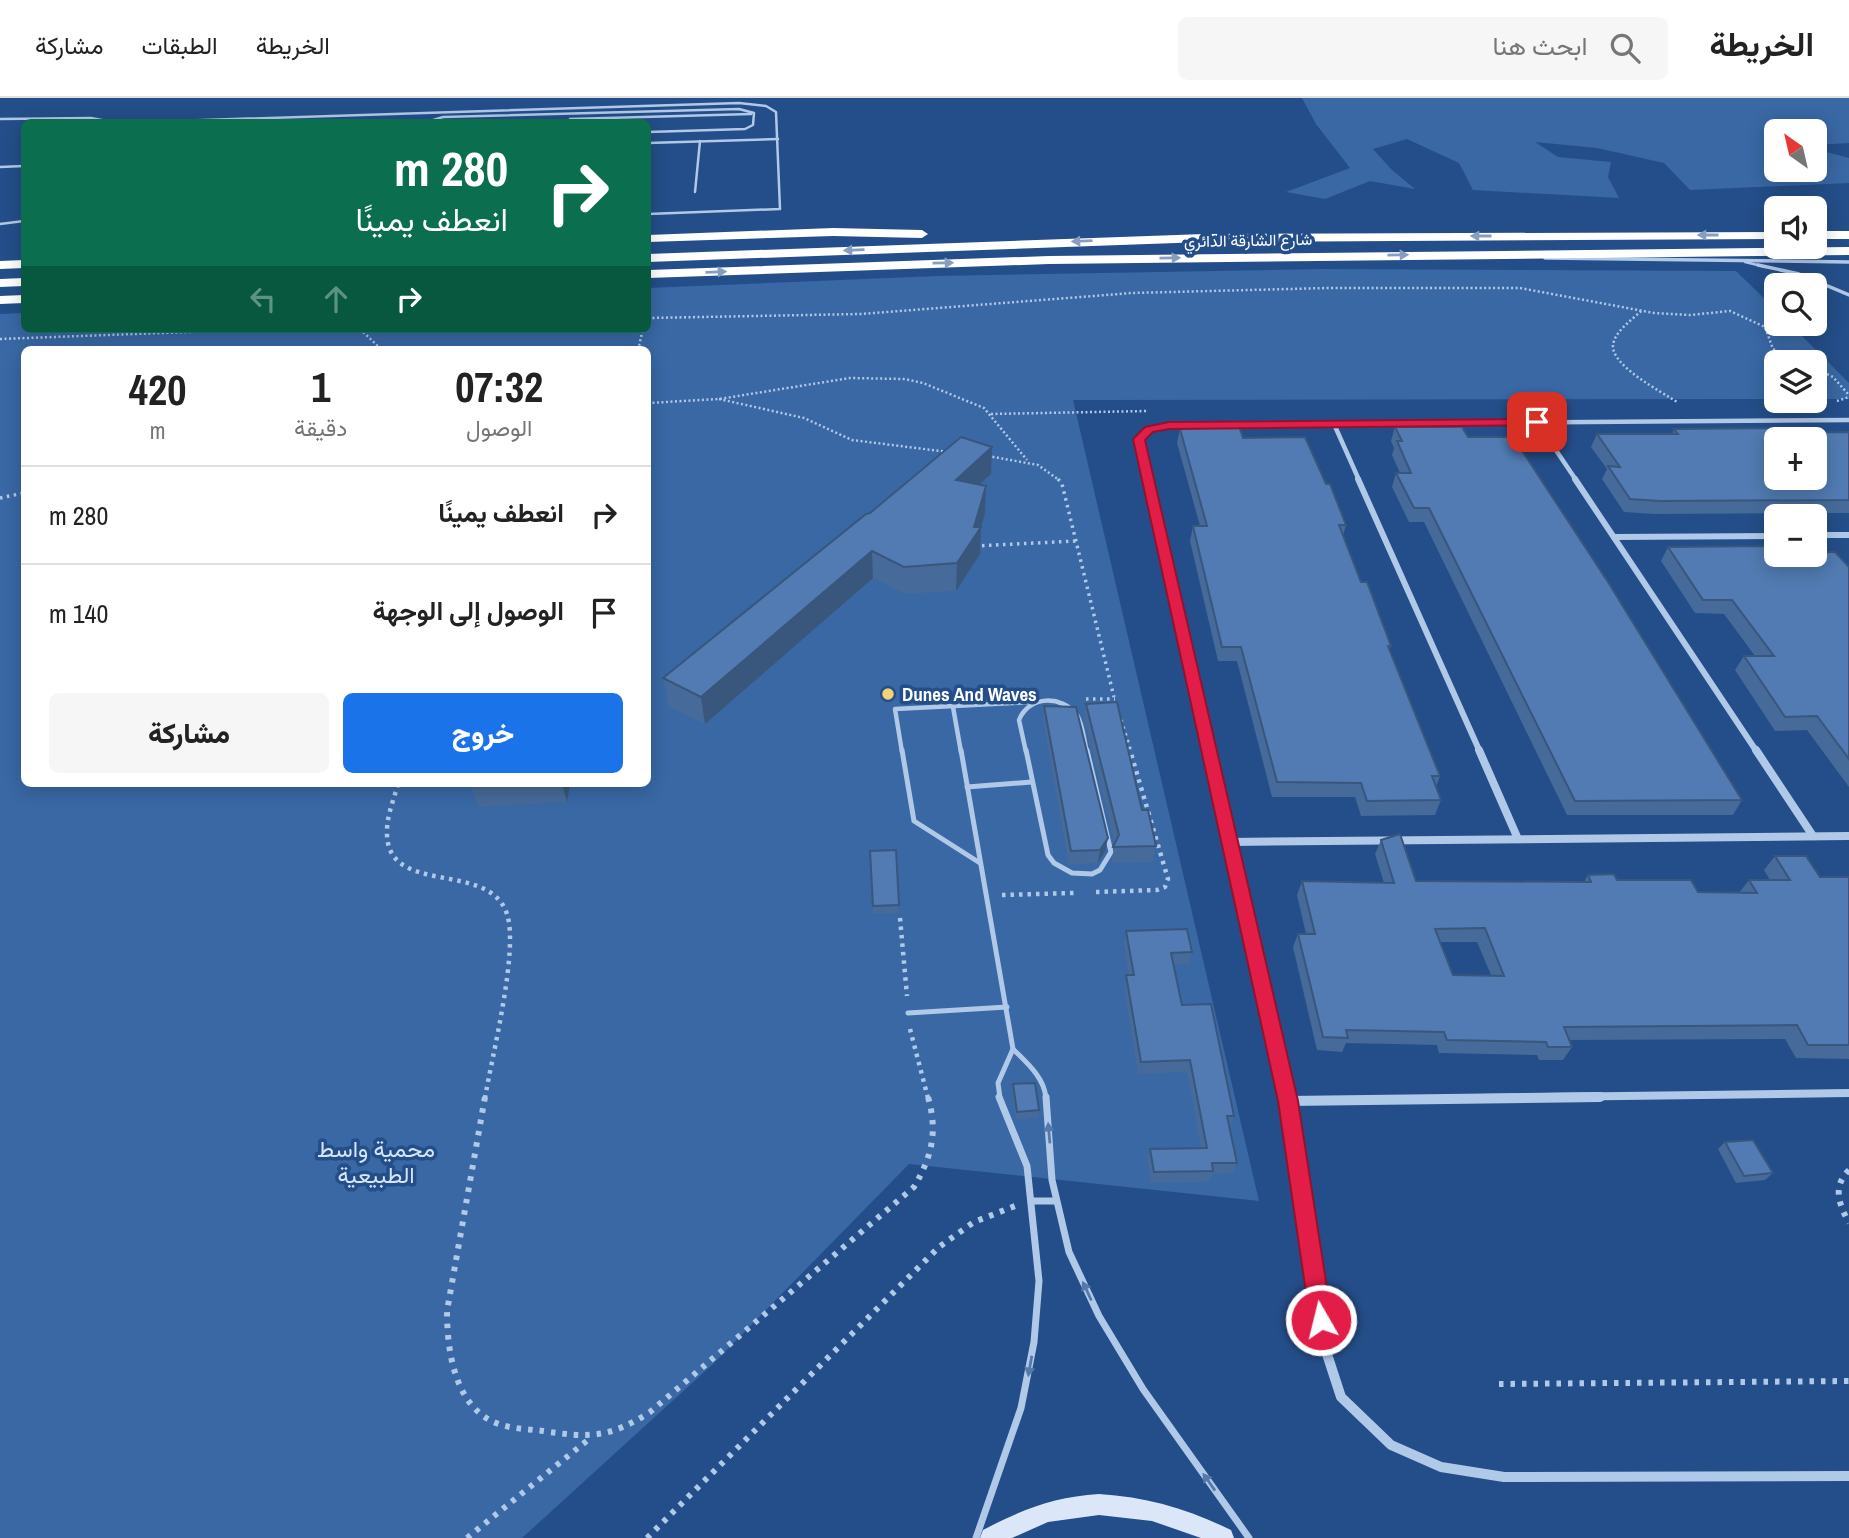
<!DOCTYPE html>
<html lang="ar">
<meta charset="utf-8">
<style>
:root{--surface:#fff;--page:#f6f6f6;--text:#222;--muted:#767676;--line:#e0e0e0;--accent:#1a73e8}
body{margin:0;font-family:"Archivo Narrow",Vazirmatn,sans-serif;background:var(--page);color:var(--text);direction:rtl;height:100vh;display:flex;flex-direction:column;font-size:26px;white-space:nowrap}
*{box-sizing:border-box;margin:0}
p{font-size:23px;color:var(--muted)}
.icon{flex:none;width:38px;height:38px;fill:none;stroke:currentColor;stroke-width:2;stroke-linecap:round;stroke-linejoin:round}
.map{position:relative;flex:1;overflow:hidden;direction:ltr}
.drawer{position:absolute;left:21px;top:248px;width:630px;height:441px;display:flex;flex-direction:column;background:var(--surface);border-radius:10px;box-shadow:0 4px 18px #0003;direction:rtl}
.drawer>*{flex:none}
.guide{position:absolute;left:21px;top:21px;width:630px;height:214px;border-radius:10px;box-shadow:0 4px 18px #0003;direction:rtl;background:#0b6e4f;color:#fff;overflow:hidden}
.needle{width:46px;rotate:326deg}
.buttons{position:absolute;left:1764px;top:21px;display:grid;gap:14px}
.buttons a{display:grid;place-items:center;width:63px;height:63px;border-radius:10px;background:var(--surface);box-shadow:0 4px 18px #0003;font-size:35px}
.pin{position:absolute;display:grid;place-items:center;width:60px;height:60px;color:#fff;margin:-30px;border-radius:14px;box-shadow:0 4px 10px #0006}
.me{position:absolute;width:77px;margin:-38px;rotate:352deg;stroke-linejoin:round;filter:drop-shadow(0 0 5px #0008)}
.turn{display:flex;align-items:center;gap:24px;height:147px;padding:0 28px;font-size:32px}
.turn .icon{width:91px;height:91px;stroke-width:2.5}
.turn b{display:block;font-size:49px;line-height:60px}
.lanes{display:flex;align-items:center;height:66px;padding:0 28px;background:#0003;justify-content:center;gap:35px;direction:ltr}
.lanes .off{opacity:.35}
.eta{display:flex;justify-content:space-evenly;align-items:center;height:119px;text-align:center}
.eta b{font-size:42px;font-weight:800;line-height:49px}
.button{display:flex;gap:14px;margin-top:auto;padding:14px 28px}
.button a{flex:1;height:80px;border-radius:10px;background:var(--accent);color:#fff;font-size:28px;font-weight:800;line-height:80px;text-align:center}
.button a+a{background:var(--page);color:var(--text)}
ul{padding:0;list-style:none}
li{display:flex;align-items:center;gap:21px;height:98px;padding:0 28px;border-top:2px solid var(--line)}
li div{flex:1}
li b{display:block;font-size:26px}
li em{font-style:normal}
header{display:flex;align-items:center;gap:42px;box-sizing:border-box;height:98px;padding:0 35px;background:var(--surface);border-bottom:2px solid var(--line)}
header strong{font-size:33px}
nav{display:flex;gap:38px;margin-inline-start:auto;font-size:24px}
.search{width:490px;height:63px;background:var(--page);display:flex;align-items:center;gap:18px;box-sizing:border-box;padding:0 24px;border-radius:10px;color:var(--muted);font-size:26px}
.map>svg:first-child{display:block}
</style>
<header>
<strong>الخريطة</strong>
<div class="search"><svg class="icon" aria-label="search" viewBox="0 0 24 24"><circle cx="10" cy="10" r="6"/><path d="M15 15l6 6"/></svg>ابحث هنا</div>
<nav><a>الخريطة</a><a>الطبقات</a><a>مشاركة</a></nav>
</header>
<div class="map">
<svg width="1849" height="1440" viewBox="0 0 1849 1440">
<rect width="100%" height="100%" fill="#244e89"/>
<!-- green -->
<g fill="#3968a5" fill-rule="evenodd">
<polygon points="1302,0 1849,0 1849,45 1815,47 1815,33 1776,33 1776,72 1815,72 1815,51 1849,60 1849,85 1690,92 1664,65 1597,50 1535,44 1558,59 1611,64 1608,79 1619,100 1473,92 1459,65 1407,41 1373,51 1392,72 1415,91 1370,83 1325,101 1286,94 1350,70 1316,26"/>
<path d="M1321 171 1736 173 1776 212V226H1790L1849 285V301H1815V264H1776V301L1073 302 1259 1103 909 1066 713 1266 522 1440H0V216L24 215V231H648V190L937 178ZM24 252H648V686H24Z"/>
</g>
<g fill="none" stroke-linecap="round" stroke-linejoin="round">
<!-- path-far3 -->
<g stroke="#b1c9e9" stroke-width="2.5" stroke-dasharray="2 2.5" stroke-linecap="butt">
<path d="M1641 213C1632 222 1615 233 1613 247 1611 268 1662 294 1677 304"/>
<polyline points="648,220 861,216 1132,195 1327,190 1520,190 1654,215 1690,217 1730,213 1765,229 1773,251 1801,264"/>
<polyline points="360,231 382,252"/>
<polyline points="0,241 270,231"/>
<polyline points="638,252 643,231"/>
<polyline points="1815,270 1833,279 1849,297"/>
<polyline points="719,301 804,320 852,342 948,354"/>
<polyline points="1837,303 1849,299"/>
<polyline points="648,305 719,301 850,280 905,281 923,285 984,310 1027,362"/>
<polyline points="991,316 1146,313"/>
<polyline points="988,358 1038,367 1059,382"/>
</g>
<!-- path-far2 -->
<g stroke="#b1c9e9" stroke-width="3.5" stroke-dasharray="2.5 4.5" stroke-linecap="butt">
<polyline points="1058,381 1062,386 1114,599"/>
<polyline points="0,400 24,395"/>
<polyline points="975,448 1076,443"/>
<polyline points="1086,601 1115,601"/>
<polyline points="1121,622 1131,654"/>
</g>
<!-- path-far1 -->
<g stroke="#b1c9e9" stroke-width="4.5" stroke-dasharray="3.5 5" stroke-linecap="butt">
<path d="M398 686C394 701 387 717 387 733 385 800 489 761 507 816 519 852 492 958 485 1000"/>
<polyline points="1096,794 1157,792 1165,789 1168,781 1130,652"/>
<polyline points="1002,797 1074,795"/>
<polyline points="900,820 907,898"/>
<polyline points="910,931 928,1000"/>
</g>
<!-- path -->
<g stroke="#b1c9e9" stroke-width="6" stroke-dasharray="4.5 7" stroke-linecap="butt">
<path d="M485 999 447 1213C447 1251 454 1308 496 1325 511 1331 528 1331 543 1333 589 1340 610 1340 650 1314L914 1089C932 1058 938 1034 928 999"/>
<path d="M1849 1072C1832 1089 1839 1106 1849 1125"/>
<polyline points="1499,1286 1849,1283"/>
<polyline points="467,1440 589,1341"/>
<polyline points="647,1440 939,1149 974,1124 1015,1108"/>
</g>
<!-- lane-far4 -->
<g stroke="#b1c9e9" stroke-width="2.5">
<polyline points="0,21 91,20 112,24"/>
<polyline points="570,21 751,16"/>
<polyline points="173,23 739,5 766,8 776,14 780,111 648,116"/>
<polyline points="427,24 443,19 739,11 754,15 753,27 745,31 648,34"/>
<polyline points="648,45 778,41"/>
<polyline points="0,69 24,68"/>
<polyline points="695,94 700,43"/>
<polyline points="0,126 24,123"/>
<polyline points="1745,164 1766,169"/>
</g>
<!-- lane-far3 -->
<polyline stroke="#b1c9e9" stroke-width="3.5" points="1758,167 1799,176 1849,197"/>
<!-- lane-far2 -->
<g stroke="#b1c9e9" stroke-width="4.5">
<polyline points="953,609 961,654"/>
<polyline points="902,654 895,611 1033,604"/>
<path d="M1026 654 1019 622C1029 597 1062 597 1077 617 1083 627 1084 643 1087 654"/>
</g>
<!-- lane-far1 -->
<g stroke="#b1c9e9" stroke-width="5">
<polyline points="902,652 914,723 980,765"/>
<polyline points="961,652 1013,951 998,985 1000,1000"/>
<polyline points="1026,652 1048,757 1054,765 1072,775 1092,776 1100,772 1111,754 1087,652"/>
<polyline points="967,689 1032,684"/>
<polyline points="908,915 1007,909"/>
<path d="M1013 951C1027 965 1044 979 1046 1000"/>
</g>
<!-- lane -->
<g stroke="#b1c9e9" stroke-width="7">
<polyline points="1046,999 1052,1082 1069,1154 1099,1218 1143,1291 1249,1440"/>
<polyline points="1032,1103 1056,1103"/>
<polyline points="976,1440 1021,1310 1034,1244 1039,1183 1027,1068 999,999"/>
</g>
<!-- street-far4 -->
<polyline stroke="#b1c9e9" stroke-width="3.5" points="1545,160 1849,164"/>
<!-- street-far3 -->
<g stroke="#b1c9e9" stroke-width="4.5">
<polyline points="1537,324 1576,382"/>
<polyline points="1334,326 1359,382"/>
<polyline points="1146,382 1139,342 1149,332 1169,327 1849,322"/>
</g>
<!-- street-far2 -->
<g stroke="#b1c9e9" stroke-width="6">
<polyline points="1146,381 1208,654"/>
<polyline points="1358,381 1480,654"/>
<polyline points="1575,381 1757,654"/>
<polyline points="1815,437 1849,437"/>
<polyline points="1614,439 1776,438"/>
</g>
<!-- street-far1 -->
<g stroke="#b1c9e9" stroke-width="8">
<polyline points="1208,652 1287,1000"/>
<polyline points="1479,652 1518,741"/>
<polyline points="1756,652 1813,738"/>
<polyline points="1229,744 1849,738"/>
<polyline points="1477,1000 1849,995"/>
</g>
<!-- street -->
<g stroke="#b1c9e9" stroke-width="10">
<polyline points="1287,999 1325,1250 1341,1299 1391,1347 1441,1369 1504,1379 1849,1378"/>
<polyline points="1288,1003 1600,999"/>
</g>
<!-- secondary -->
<path fill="#dbe7f8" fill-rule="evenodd" d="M1099 1396C1147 1399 1188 1411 1231 1432L1234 1440H1201L1152 1423 1099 1417 1048 1424 1012 1440H980L983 1432C1023 1411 1054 1399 1099 1396Z"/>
<!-- highway -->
<g fill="#fff" fill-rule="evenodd">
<polygon points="833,130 922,132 928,136 922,140 833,138 648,144 648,137"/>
<rect x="1815" y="133" width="34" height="8"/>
<polygon points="1776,134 1776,141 1204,144 648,164 648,156 1204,136"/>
<polygon points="1849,149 1849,157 1049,166 648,180 648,172 1049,158"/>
<polygon points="24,162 24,170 0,171 0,163"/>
<polygon points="24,180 24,188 0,189 0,181"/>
<polygon points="24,197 24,205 0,206 0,198"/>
</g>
</g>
<!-- wall -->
<g fill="#466a99" fill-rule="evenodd">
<polygon points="1395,329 1468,339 1742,702 1733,717 1567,717 1424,424 1409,424 1392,389 1396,375 1400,375 1392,357 1394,350 1391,343"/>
<polygon points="1180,331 1243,340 1346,427 1343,437 1361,484 1391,548 1389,552 1440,678 1436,689 1441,702 1435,717 1361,718 1355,699 1272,699 1237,563 1218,563 1190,443 1193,428 1200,428 1177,345"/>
<polygon points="1674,331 1785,335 1849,334 1849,415 1654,416 1624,414 1602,381 1607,371 1591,349 1597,336 1672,336"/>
<polygon points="991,376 979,387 986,388 985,415 981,429 980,456 956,493 905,496 873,480 705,626 668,608 663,580 870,415"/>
<polygon points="1668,449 1769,455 1849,469 1849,689 1807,632 1775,633 1735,572 1744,558 1755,558 1724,516 1695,515 1661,463"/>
<polygon points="1086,606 1142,712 1156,748 1153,764 1111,765 1115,746 1084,622"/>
<polygon points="1044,608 1105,753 1098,765 1069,767 1043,622"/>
<polygon points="470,686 570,686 567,704 479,709"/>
<path d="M1381 742 1416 783 1584 784 1588 777 1698 794 1739 795 1749 782H1770L1764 772 1775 758 1820 779H1849V961L1796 960 1785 941 1569 942 1572 949 1563 962H1539L1537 957 1439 955 1437 947 1346 945 1342 954 1317 952 1293 849 1298 836H1306L1297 797 1302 783 1384 785 1375 756ZM1440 844H1477L1491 877H1453Z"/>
<polygon points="896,752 899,815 873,816 870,753"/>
<polygon points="1126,833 1192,854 1189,866 1173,867 1182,907 1234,1018 1230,1029 1237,1065 1233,1075 1212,1076 1209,1084 1151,1085 1147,1062 1150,1051 1201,1050 1187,974 1138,976 1124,889 1126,877 1129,877 1124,845"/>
<polygon points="1013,986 1039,1012 1038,1020 1016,1021 1012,993"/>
<polygon points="1725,1044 1773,1075 1765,1082 1736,1085 1718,1051"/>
</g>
<!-- shaded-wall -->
<g fill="#39567d">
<polygon points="992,349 991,376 955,408 956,382"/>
<polygon points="986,388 985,415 981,429 980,456 956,493 957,465 974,429"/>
<polygon points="872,453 873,480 705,626 701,599"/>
<polygon points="562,686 570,686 567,704"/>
<polygon points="1108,740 1105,753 1098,765 1100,752"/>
</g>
<!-- building -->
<g fill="#517bb2" stroke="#39567d" stroke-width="2" fill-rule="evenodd">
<polygon points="1239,328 1243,340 1305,339 1326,386 1330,386 1346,427 1339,427 1361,484 1367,484 1391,548 1388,548 1440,678 1432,678 1441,702 1367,703 1361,685 1277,684 1241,549 1222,549 1193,428 1207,428 1180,331"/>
<polygon points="1395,329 1462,329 1468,339 1513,339 1608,484 1742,702 1575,703 1429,410 1414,410 1396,375 1411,375 1397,343 1402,343"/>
<path d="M1780 330 1785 335 1849 334V402L1660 403 1630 401 1608 368 1620 369 1597 336H1678L1674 331ZM1776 341H1815V380H1776Z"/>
<polygon points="961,339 992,349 956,382 986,388 974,429 981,429 957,465 904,469 872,453 701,599 663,580 866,416 870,415"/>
<polygon points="1764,448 1769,455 1776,455 1776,457 1815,457 1815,454 1835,454 1849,469 1849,661 1817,618 1785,619 1744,558 1774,558 1732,502 1703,502 1668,449"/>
<polygon points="1117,604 1142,712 1148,712 1156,748 1113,749 1119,737 1086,606"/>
<polygon points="1044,608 1076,609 1108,740 1100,752 1071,753"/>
<path d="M1400 736 1416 783 1591 784 1588 777 1614 776 1617 782H1691L1698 794 1757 795 1749 782H1790L1775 758H1806L1820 779H1849V947H1808L1797 927 1564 929 1572 949H1548L1546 944 1447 942 1444 934 1346 932 1348 940 1323 939 1298 836H1315L1302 783 1394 785 1381 742ZM1485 830 1504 878 1453 877 1435 831Z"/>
<polygon points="896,752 899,807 873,808 870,753"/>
<polygon points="1187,831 1192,854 1171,855 1182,907 1211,906 1234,1018 1227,1018 1237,1065 1212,1065 1213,1073 1154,1074 1150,1051 1207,1050 1190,962 1141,964 1126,877 1134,877 1126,833"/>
<polygon points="1035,985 1039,1012 1017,1014 1013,986"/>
<polygon points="1753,1042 1773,1075 1744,1078 1725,1044"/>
</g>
<!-- one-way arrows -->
<defs><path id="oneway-solid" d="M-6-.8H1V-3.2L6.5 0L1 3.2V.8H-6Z" transform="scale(1.75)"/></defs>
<g fill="#879ebe">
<use href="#oneway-solid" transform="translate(1708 137) rotate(180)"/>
<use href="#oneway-solid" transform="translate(1481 138) rotate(180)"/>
<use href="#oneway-solid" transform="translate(1082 143) rotate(178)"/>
<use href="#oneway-solid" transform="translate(854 152) rotate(178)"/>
<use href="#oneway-solid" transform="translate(1398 157) rotate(-1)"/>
<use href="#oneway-solid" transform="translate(1170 160) rotate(-1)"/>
<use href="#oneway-solid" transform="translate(943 165) rotate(-1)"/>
<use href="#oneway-solid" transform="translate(716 174) rotate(-2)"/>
</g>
<g fill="#5579ab">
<use href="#oneway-solid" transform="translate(1049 1035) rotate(-95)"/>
<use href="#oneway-solid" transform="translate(1087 1193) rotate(-115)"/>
<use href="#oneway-solid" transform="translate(1030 1268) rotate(100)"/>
<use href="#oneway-solid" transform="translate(1209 1384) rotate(-125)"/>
</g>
<!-- route -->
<polygon fill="#e11d48" stroke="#92132f" stroke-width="2" points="1537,321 1541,322 1541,327 1169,331 1153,334 1145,342 1298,1003 1332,1222 1328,1230 1321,1233 1313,1230 1310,1222 1278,1003 1133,341 1145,329 1169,324"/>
<!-- markers -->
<circle fill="#f4d174" stroke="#244e89" stroke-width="2.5" cx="888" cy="596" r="7"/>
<g text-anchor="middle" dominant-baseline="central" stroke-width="7" stroke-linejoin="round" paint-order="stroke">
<!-- far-street labels -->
<g font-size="16" fill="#fff" stroke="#244e89">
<text transform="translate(1248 142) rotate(-1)">شارع الشارقة الدائري</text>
</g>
<!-- poi labels -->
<g font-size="19" font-weight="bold" fill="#fff" stroke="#244e89" text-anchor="start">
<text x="902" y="596">Dunes And Waves</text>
</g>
<!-- near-park labels -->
<g font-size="23" fill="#d5e4f7" stroke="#244e89">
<text x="376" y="1050">محمية واسط<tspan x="376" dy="26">الطبيعية</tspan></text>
</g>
</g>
</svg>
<div class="buttons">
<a><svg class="needle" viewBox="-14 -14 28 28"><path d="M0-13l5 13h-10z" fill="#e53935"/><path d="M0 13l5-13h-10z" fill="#767676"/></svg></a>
<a><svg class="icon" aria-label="sound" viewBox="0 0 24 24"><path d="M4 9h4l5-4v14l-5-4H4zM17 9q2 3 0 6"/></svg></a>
<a><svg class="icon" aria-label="search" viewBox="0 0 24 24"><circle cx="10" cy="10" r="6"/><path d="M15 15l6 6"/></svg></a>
<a><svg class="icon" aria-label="layers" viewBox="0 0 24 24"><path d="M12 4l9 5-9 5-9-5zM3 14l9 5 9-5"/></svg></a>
<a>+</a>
<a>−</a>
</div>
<div class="pin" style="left:1537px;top:324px;background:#d93025"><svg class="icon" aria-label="arrive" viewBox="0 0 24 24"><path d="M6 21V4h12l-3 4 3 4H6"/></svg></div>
<svg class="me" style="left:1321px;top:1222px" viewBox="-20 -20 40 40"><circle r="17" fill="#e11d48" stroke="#fff" stroke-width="3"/><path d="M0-11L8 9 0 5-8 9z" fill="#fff"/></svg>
<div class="guide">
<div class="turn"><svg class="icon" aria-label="right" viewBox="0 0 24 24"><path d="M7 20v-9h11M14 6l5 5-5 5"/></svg><div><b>280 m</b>انعطف يمينًا</div></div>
<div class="lanes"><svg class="icon off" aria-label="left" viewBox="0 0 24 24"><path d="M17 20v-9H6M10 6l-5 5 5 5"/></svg><svg class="icon off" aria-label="ahead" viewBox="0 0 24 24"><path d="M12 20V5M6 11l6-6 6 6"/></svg><svg class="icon" aria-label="right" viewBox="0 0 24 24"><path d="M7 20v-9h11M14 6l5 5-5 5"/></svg></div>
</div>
<section class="drawer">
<div class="eta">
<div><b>07:32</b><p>الوصول</p></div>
<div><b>1</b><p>دقيقة</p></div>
<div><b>420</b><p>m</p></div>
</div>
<ul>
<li><svg class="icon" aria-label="right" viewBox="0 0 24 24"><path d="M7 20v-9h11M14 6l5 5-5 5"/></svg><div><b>انعطف يمينًا</b></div><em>280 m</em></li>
<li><svg class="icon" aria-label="arrive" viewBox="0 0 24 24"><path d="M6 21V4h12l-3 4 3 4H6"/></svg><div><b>الوصول إلى الوجهة</b></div><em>140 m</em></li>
</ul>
<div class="button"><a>خروج</a><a>مشاركة</a></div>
</section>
</div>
